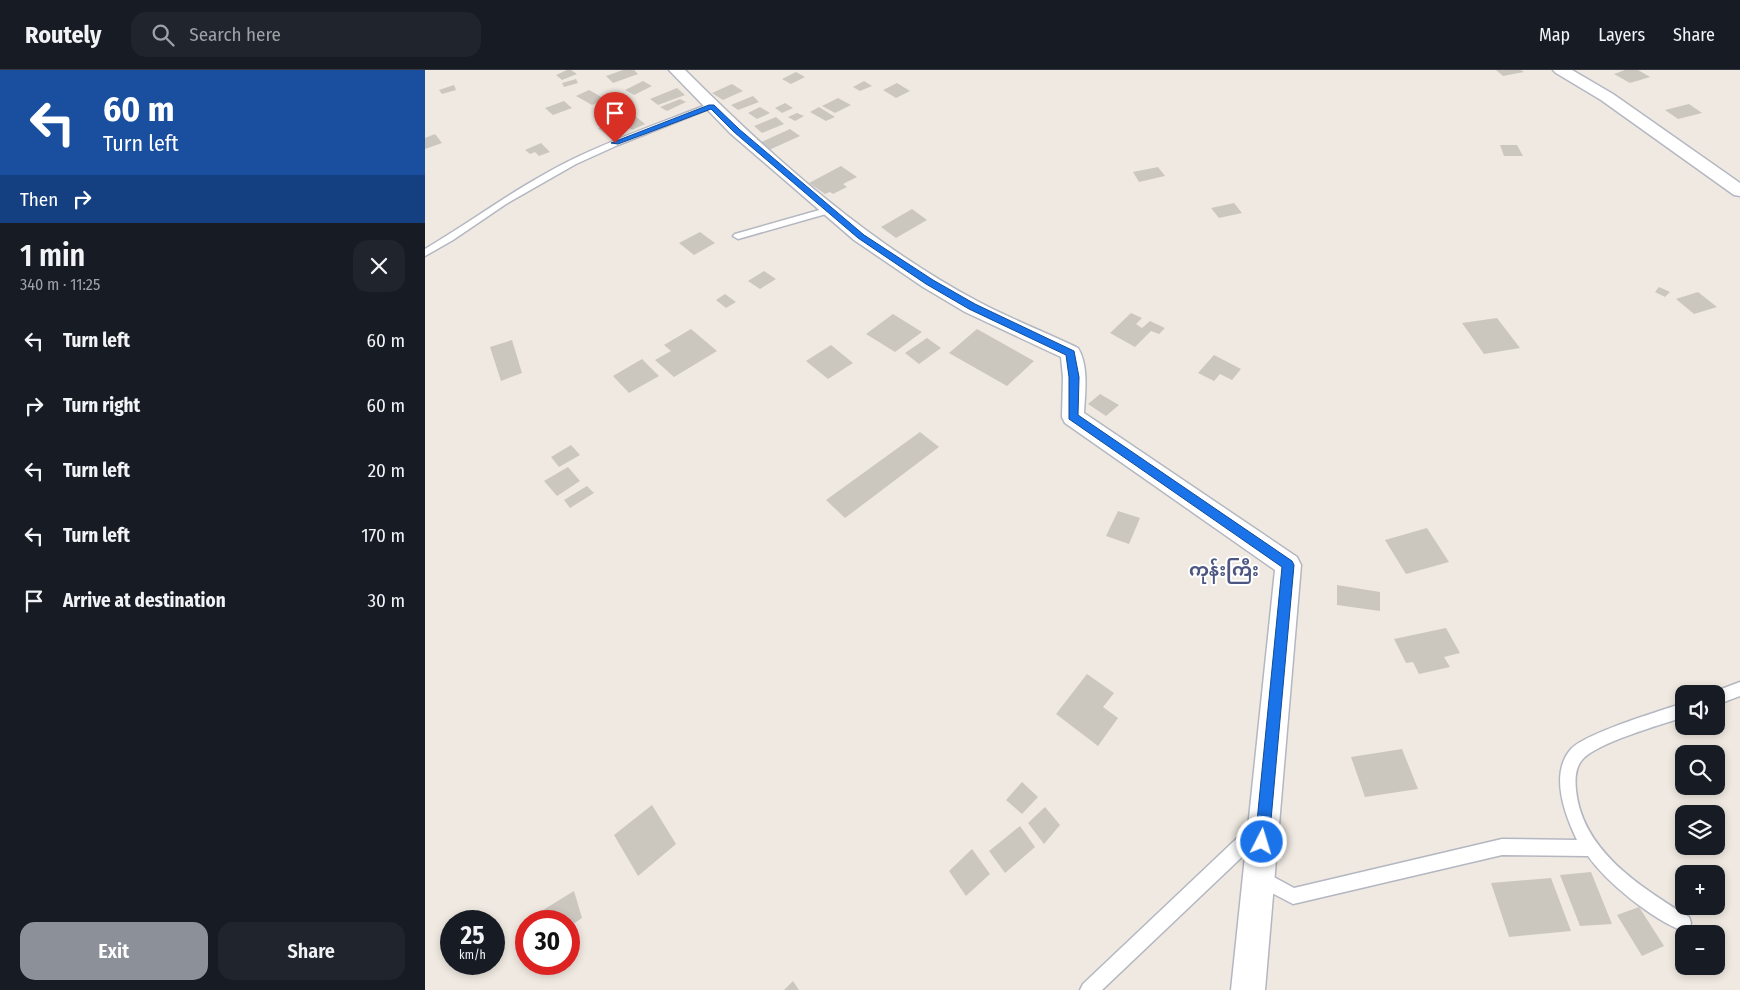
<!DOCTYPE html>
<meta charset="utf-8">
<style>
:root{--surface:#171b24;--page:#20242c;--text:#f1f3f6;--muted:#9ea1a6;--line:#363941;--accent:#8c9099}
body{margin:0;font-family:"Fira Sans Condensed","Noto Sans Myanmar",sans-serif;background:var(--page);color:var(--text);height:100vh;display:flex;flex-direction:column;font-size:19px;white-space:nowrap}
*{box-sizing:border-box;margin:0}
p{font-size:16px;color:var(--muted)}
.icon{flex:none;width:28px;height:28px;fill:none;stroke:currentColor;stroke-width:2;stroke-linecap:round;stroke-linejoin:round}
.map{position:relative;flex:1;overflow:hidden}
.panel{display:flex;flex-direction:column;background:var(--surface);width:425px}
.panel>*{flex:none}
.hud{background:#1a4fa0;color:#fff;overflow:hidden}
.buttons{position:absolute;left:1250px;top:615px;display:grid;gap:10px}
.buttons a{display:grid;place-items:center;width:50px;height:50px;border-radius:10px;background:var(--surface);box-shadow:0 2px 8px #0003;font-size:25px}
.speed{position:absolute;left:15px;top:840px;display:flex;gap:10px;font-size:25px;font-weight:700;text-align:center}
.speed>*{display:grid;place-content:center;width:65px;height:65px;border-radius:50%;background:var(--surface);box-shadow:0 2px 8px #0003;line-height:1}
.speed small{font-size:12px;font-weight:400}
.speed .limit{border:8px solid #d22;background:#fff;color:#111}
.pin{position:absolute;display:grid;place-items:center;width:42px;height:42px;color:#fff;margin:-51px -21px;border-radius:50% 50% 50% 0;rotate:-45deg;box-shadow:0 0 5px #0007}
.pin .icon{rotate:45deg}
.me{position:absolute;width:55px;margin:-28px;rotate:5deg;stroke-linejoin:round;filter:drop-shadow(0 0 4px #0008)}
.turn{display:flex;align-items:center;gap:18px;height:105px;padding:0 20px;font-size:22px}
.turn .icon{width:65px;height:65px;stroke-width:2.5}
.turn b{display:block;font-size:35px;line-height:42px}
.then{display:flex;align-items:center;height:48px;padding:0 20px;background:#0003;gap:10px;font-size:19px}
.round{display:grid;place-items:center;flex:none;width:52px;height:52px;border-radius:15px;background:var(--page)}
.headline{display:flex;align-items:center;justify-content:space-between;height:85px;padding:0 20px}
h1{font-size:30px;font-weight:600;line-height:38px}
.button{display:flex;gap:10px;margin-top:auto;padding:10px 20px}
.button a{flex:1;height:58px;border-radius:15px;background:var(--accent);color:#fff;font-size:20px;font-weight:600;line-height:58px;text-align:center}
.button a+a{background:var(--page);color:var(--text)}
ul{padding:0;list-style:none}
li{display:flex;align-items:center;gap:15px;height:65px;padding:0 20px}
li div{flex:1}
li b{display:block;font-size:19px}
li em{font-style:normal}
header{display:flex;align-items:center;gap:30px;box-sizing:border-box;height:70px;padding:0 25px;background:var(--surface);border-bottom:1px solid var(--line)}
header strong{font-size:24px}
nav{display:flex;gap:28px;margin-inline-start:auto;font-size:18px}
.search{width:350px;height:45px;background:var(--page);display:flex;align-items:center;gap:12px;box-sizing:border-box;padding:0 18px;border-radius:15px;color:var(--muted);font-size:19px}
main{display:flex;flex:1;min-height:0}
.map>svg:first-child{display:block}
</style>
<header>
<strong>Routely</strong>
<div class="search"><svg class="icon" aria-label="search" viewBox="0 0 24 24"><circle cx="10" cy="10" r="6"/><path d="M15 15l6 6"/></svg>Search here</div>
<nav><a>Map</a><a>Layers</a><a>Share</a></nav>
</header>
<main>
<section class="panel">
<div class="hud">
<div class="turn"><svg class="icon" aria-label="left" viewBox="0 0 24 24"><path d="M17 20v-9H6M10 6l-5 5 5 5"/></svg><div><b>60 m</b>Turn left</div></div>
<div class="then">Then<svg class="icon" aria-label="right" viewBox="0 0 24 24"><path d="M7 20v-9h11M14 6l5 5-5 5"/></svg></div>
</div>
<div class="headline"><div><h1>1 min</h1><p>340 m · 11:25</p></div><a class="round"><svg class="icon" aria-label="close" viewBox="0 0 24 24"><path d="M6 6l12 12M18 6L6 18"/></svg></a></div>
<ul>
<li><svg class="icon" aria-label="left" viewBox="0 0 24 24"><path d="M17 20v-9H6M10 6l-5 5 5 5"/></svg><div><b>Turn left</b></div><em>60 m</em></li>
<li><svg class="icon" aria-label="right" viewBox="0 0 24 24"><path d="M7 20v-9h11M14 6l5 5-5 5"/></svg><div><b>Turn right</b></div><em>60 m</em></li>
<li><svg class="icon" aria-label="left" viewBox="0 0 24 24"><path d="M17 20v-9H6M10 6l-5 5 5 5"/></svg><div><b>Turn left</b></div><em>20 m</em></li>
<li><svg class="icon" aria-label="left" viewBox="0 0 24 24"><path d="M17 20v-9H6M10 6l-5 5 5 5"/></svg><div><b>Turn left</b></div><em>170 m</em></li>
<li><svg class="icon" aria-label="arrive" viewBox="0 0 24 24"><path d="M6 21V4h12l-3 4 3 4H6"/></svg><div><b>Arrive at destination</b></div><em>30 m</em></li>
</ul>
<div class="button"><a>Exit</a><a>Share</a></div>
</section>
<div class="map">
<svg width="1315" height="920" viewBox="0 0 1315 920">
<rect width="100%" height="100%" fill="#efe9e1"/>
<!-- building -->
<g fill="#cbc7bf">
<polygon points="142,0 146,0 152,4 137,10 131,5"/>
<polygon points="198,0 209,0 213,4 188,13 181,6"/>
<polygon points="1071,0 1096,0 1099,2 1078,6"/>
<polygon points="1200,0 1213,0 1225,7 1205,13 1189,4"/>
<polygon points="371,2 380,7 366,14 357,9"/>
<polygon points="151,9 153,13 139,17 137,13"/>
<polygon points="218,11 227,16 209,25 200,20"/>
<polygon points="439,11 447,16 435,21 428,17"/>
<polygon points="472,13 485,21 471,28 458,20"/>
<polygon points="307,14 318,21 298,30 287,23"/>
<polygon points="29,15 31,20 17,24 14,20"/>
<polygon points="252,18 260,25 233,35 225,29"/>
<polygon points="164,20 180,29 167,35 151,26"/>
<polygon points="328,26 334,32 313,40 306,35"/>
<polygon points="413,28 426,35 410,43 397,36"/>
<polygon points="255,29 261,32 242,41 235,37"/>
<polygon points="139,31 147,38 128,45 120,38"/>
<polygon points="360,33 368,38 357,43 350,38"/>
<polygon points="1264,34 1277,43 1253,49 1240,40"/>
<polygon points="335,37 345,43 332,49 323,43"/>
<polygon points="394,37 410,47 401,51 385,42"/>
<polygon points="204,41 220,54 207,60 190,47"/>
<polygon points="372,43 379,46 370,51 363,47"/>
<polygon points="351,47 359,54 337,63 329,56"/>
<polygon points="189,52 200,61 185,68 173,58"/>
<polygon points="365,59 375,66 344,80 334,73"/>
<polygon points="10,64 17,73 0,79 0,68"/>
<polygon points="116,73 125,82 114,86 110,82 105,84 100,80"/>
<polygon points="1075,75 1092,75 1098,86 1079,86"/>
<polygon points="416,96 432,107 418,114 422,117 408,124 405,122 400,124 384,113"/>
<polygon points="733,97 740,106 714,112 708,102"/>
<polygon points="809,133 817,143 794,148 786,138"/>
<polygon points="487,139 502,150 471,168 456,157"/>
<polygon points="275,162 290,173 269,185 254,173"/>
<polygon points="339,201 351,209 335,219 323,211"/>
<polygon points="1234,217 1245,222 1240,227 1230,222"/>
<polygon points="1273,222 1292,237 1269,244 1251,229"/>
<polygon points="300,224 311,232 301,238 291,230"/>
<polygon points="706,243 717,248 711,254 717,258 725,251 740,258 734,264 726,261 710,277 685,263"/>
<polygon points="468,244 497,262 470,282 441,264"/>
<polygon points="1072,248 1095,278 1059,284 1037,253"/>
<polygon points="266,259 292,281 249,307 230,290 246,281 239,275"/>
<polygon points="552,259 609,291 582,316 524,283"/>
<polygon points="502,268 516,278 494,294 480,283"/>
<polygon points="87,270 97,303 76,311 65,277"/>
<polygon points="406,275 428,293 403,309 381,291"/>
<polygon points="789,285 816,299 807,310 795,304 789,311 773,303"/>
<polygon points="217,289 234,306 204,323 188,306"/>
<polygon points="675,324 694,335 681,346 663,334"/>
<polygon points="495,362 514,377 420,448 401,430"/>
<polygon points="146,375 155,385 134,397 126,387"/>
<polygon points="143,397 155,411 132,426 119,411"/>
<polygon points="162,416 169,423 145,438 139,430"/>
<polygon points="693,441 715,448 704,474 681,466"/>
<polygon points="1002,458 1024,492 981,504 960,470"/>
<polygon points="912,515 955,522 955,541 912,535"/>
<polygon points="1021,558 1035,583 1019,587 1025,597 994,604 988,592 981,593 969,569"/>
<polygon points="662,604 689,623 678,637 693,648 673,676 631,644"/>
<polygon points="977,679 993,719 940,727 926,687"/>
<polygon points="597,712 613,727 597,744 581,730"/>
<polygon points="227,735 251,774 213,806 189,765"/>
<polygon points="620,737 635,755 619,774 603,753"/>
<polygon points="595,756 610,777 580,803 564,781"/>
<polygon points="547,779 565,804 541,826 524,801"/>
<polygon points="1166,802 1187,854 1155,856 1135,805"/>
<polygon points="1126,808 1146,861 1084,867 1066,813"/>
<polygon points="149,821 157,848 144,857 144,851 112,851 110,845"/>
<polygon points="1214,837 1239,876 1217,886 1192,845"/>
<polygon points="1291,885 1298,900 1279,903 1276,896 1291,896"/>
<polygon points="368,911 374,920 359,920"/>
</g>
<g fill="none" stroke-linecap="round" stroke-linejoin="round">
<!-- service casing -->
<g stroke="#b4b7c1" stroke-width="3">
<g id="service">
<path d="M284 34 291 36 193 75 151 94 81 134 28 170 0 186V179C49 150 95 115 146 90 191 68 238 52 284 34Z"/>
<polygon points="405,137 410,140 408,142 313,169 308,166 310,164"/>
<polygon points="1315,612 1315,626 1291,635 1291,624 1286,623"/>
<path d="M1259 633V647C1235 655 1171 673 1157 690 1150 698 1150 710 1151 720 1157 781 1216 817 1264 847L1266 853 1264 859 1258 861C1227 849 1182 813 1163 786L1077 785 868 834 828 813 826 807 828 801 834 799 869 818 1077 769 1152 770C1140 745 1124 704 1146 679 1161 663 1235 641 1259 633Z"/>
<polygon points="833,752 839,754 841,760 839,766 677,920 655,920 658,914 827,754"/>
</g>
</g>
<!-- minor casing -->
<g stroke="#b4b7c1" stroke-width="3">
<g id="minor">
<path d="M244 0H260C347 87 444 174 554 232 586 249 620 262 653 278 664 296 660 323 659 343L872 487 876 495 840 920H806L850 500 640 353 637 347 638 307 636 287 540 242 498 217 429 170 305 63Z"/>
<polygon points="1128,0 1147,0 1188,24 1315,113 1315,126 1309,125 1176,30 1131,3"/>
</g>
</g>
<!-- service -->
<use href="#service" fill="#fff" fill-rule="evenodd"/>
<!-- minor -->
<use href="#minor" fill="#fff" fill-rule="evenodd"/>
</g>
<!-- route -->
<polygon fill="#1a73e8" stroke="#114b97" points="284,35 289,35 314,59 439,165 508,210 550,234 649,281 654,307 653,345 867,491 869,495 844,772 842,777 837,780 832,777 830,772 857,497 644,349 644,307 641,285 544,239 501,214 433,168 309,62 286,39 193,74 186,73"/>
<g text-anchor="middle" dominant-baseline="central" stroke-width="4" stroke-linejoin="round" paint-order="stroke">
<!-- quarter labels -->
<g font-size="18" font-weight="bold" fill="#4d5680" stroke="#fff">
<text x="799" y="500">ကုန်းကြီး</text>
</g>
</g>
</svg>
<div class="buttons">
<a><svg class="icon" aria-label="sound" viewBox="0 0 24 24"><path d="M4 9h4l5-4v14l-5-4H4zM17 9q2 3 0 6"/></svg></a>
<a><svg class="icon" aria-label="search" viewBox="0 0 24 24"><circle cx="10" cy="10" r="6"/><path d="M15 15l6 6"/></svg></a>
<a><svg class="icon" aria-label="layers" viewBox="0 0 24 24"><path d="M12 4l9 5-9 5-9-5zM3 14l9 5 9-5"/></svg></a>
<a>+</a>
<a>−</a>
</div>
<div class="speed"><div>25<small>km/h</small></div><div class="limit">30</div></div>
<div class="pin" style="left:190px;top:73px;background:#d93025"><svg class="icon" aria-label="arrive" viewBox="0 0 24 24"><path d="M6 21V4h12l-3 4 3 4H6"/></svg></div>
<svg class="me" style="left:837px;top:772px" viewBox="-20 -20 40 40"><circle r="17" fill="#1a73e8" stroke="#fff" stroke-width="3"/><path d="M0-11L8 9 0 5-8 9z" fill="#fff"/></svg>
</div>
</main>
